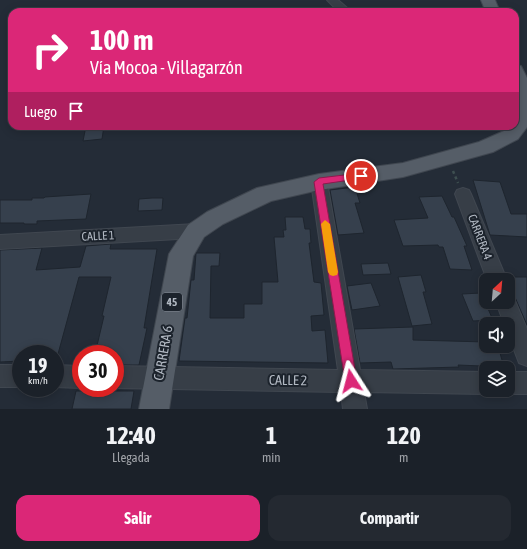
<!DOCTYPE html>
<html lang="es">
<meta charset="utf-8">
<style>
:root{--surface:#1b2129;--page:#242931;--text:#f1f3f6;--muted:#a0a3a8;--line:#393e46;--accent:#db2777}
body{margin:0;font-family:"Asap Condensed",sans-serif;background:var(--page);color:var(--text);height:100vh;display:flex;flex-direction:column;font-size:15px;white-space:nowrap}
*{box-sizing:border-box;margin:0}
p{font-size:13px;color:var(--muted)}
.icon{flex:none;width:22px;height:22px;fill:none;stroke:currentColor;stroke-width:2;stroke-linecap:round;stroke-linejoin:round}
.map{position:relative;height:409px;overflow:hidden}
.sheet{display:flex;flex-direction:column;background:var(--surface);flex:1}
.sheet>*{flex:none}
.guide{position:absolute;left:8px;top:8px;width:511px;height:122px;border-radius:12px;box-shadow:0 2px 10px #0003,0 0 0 1px var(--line);background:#db2777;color:#fff;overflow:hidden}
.needle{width:26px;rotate:26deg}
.controls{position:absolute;left:479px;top:273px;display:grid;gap:8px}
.controls a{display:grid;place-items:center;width:36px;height:36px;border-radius:8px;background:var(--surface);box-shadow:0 2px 10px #0003,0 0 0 1px var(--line);font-size:20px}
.speed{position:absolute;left:12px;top:345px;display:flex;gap:8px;font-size:20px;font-weight:700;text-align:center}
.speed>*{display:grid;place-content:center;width:52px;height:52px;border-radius:50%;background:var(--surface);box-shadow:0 2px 10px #0003,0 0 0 1px var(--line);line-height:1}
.speed small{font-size:10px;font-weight:400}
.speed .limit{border:6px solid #d22;background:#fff;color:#111}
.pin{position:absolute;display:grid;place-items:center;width:34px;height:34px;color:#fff;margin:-17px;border:2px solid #fff;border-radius:50%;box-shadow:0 1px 4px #0007}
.me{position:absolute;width:44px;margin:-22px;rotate:351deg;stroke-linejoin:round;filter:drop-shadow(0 0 3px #0008)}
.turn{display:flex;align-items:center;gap:14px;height:84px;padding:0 16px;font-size:18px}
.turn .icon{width:52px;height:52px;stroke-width:2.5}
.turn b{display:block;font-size:28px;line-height:34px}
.then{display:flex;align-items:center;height:38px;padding:0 16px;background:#0003;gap:8px;font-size:15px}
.eta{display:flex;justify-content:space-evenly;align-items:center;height:68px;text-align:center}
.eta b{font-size:24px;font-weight:700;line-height:28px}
.cta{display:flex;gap:8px;margin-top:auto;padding:8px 16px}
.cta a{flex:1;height:46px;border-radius:12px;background:var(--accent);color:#fff;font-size:16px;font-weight:700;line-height:46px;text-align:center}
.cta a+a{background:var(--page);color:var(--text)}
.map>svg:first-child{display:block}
</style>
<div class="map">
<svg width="527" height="409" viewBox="0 0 527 409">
<rect width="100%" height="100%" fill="#242c37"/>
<!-- building -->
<g fill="#36404d" stroke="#1e252e">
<polygon points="86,126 104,126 102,139 83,141"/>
<polygon points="473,180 500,182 511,214 527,214 527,237 490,235"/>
<polygon points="355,187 360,203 355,203 364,233 338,235 330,190"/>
<polygon points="91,194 86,219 37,221 37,224 24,224 24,223 0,223 0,200 32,200 32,198 44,198 45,197"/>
<polygon points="442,196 452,217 454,217 467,246 464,246 472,270 450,269 443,247 439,247 438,245 403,246 394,220 428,218 419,197"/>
<polygon points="152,198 163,198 162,210 138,211 139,199"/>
<polygon points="285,217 303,217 305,229 310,229 311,243 309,243 314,282 321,283 324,315 311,316 312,331 325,330 328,363 179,361 185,318 187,318 191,280 194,280 196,253 220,253 219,266 211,266 210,318 244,318 244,304 262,304 262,282 278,282 274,237 284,237 283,230 286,230"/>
<polygon points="111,244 110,249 157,249 144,328 147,328 139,365 115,365 115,354 95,354 104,316 102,316 111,277 79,277 58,354 21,354 21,361 0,362 0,250 42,248 36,270 80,267 86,246"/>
<polygon points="388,263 391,274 363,275 361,264"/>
<polygon points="421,275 426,292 423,292 432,324 412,326 398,277"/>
<polygon points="507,277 527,277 527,325 514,295 510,293 508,290"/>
<polygon points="371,283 380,306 352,310 347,286"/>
<polygon points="481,293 493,320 473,321 462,294"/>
<polygon points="413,327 413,340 486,342 486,346 498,346 504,367 458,365 459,367 393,369 391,362 360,363 354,329"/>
<polygon points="76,391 134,391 131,409 72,409"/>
</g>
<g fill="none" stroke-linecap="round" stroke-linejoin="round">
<!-- service casing -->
<g stroke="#404750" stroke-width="2">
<polygon id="service" points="123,126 257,126 253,128 211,130 126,129 123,129"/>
</g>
<!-- minor casing -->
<g stroke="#404750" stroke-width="2">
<g id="minor">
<polygon points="327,0 338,0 352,12 339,12"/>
<polygon points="319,176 325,178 327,182 360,370 486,372 486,390 494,391 486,394 364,392 367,409 343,409 341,392 115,388 115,366 338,370 311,182 313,178"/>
<polygon points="463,188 469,190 471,194 507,280 487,280 455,194 457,190"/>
<polygon points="196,224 202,226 205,231 202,236 196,238 0,249 0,235"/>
<polygon points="508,294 513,296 527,329 527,366 519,363 508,334 508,324 504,324 496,302 508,302"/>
<rect x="0" y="365" width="21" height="22"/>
<polygon points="55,365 81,366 81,388 55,387"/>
<polygon points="508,372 527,372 527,394 508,394 500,391 508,390"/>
</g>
</g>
<!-- primary casing -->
<g stroke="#404750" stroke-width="2">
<g id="primary">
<polygon points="481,0 495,0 500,12 486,12"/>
<polygon points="515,65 521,66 527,78 527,127 518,139 493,152 403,177 319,190 271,201 223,224 204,237 193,256 169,409 139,409 169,254 188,225 207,212 257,188 319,174 403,163 479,142 504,131 508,126 515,126 515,117 519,112 515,89"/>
</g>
</g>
<!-- path -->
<polyline stroke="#3e4f50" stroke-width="2.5" stroke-dasharray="3 3" stroke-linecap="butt" points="453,171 458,183"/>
<!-- service -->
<use href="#service" fill="#373e47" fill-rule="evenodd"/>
<!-- minor -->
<use href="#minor" fill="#373e47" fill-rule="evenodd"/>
<!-- primary -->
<use href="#primary" fill="#555d67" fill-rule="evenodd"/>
</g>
<!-- route -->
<polygon fill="#db2777" stroke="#8e194d" points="361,173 365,176 364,178 323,184 357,381 355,385 351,387 346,385 345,381 314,182 319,178"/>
<!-- slow -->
<polygon fill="#f59e0b" points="325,220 330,224 338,272 337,275 333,276 330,275 328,272 321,224"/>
<g text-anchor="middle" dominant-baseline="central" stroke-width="4" stroke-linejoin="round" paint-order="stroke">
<!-- shield labels -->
<rect fill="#1c232c" stroke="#858c96" stroke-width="1" x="162" y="293" width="20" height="18" rx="3"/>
<g font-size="11" font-weight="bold" fill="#b2b9c3">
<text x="172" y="302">45</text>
</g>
<!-- street labels -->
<g font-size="12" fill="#b2b9c3" stroke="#1c232c">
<text transform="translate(98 236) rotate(-3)">CALLE 1</text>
<text transform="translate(480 237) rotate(69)">CARRERA 4</text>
</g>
<!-- near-street labels -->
<g font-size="14" fill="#b2b9c3" stroke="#1c232c">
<text transform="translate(163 353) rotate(-80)">CARRERA 6</text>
<text transform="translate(288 380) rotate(1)">CALLE 2</text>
</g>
</g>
</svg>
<div class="controls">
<a><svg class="needle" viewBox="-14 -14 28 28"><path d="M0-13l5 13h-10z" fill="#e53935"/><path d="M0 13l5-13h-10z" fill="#a0a3a8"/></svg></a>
<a><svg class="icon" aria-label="sound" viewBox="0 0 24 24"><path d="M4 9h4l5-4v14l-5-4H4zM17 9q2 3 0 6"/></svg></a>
<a><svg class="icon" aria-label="layers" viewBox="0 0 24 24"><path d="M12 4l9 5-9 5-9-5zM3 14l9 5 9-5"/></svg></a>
</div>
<div class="speed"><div>19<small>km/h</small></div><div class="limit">30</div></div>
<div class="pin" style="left:361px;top:176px;background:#d93025"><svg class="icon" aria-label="arrive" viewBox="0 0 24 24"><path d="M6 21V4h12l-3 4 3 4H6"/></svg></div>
<svg class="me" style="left:351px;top:381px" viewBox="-20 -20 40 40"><path d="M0-17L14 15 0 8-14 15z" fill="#db2777" stroke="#fff" stroke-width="4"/></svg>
<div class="guide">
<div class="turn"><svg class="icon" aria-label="right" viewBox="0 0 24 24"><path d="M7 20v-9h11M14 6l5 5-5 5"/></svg><div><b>100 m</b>Vía Mocoa - Villagarzón</div></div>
<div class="then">Luego<svg class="icon" aria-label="arrive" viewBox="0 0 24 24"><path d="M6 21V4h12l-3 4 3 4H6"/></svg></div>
</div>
</div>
<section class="sheet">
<div class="eta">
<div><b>12:40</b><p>Llegada</p></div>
<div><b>1</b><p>min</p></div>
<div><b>120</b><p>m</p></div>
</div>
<div class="cta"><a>Salir</a><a>Compartir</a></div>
</section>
